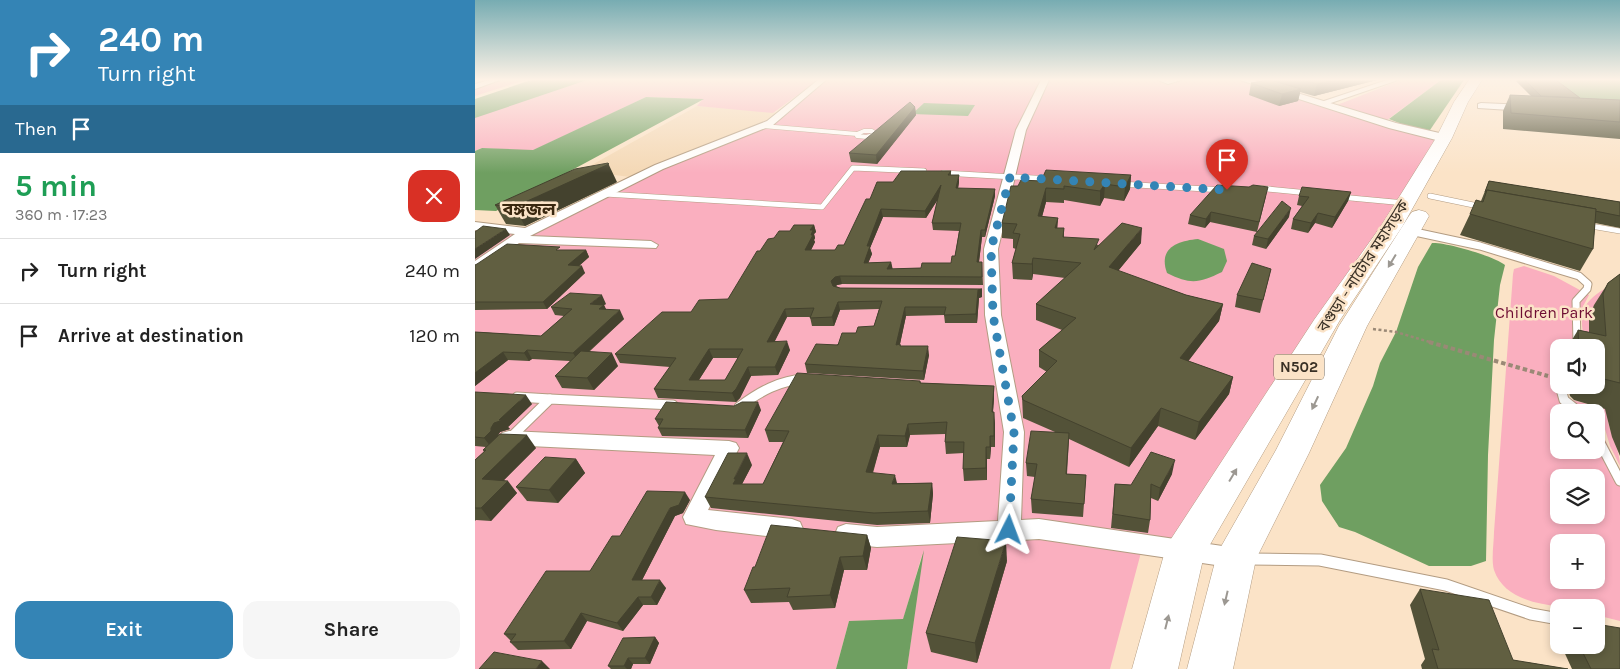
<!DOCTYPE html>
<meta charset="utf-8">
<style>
:root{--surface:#fff;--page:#f6f6f6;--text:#222;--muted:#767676;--line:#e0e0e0;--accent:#3484b5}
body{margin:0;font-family:Karla,"Noto Sans Bengali",sans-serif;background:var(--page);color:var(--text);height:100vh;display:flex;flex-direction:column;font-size:19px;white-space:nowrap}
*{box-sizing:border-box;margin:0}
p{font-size:16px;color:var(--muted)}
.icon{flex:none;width:28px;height:28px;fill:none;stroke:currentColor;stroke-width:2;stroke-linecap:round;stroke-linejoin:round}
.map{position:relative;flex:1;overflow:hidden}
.panel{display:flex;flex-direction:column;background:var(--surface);width:475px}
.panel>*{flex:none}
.banner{background:#3484b5;color:#fff;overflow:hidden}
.tools{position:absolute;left:1075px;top:339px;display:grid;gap:10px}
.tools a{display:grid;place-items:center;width:55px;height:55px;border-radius:10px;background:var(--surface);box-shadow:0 2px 8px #0003;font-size:25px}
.pin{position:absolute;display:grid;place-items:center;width:42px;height:42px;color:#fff;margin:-51px -21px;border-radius:50% 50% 50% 0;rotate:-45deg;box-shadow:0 0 5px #0007}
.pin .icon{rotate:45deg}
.me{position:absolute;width:55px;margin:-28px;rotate:3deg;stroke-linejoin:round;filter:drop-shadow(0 0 4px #0008)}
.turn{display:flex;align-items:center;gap:18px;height:105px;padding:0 15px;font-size:22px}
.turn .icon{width:65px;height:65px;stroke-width:2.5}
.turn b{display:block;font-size:35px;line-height:42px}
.then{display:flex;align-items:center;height:48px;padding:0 15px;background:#0003;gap:10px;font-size:19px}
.round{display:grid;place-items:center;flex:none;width:52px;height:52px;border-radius:15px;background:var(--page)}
.head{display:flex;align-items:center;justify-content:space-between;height:85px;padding:0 15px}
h1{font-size:30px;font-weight:700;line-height:38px;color:#1e9e55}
.primary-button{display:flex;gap:10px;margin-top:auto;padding:10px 15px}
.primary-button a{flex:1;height:58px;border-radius:15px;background:var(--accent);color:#fff;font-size:20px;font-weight:700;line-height:58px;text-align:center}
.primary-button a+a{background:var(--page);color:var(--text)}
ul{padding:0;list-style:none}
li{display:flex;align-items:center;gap:15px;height:65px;padding:0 15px;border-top:1px solid var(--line)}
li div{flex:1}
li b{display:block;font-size:19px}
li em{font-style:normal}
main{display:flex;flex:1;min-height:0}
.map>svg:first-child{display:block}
</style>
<main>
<section class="panel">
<div class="banner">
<div class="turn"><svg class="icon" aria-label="right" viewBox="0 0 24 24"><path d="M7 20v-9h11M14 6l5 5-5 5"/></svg><div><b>240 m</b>Turn right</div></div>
<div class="then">Then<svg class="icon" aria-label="arrive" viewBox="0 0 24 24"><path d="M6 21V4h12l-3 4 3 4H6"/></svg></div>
</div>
<div class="head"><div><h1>5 min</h1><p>360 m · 17:23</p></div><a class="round" style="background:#d93025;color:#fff"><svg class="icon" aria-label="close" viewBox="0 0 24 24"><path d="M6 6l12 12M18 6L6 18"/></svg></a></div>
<ul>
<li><svg class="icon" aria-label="right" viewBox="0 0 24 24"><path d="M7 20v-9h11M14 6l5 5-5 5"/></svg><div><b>Turn right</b></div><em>240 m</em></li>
<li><svg class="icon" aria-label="arrive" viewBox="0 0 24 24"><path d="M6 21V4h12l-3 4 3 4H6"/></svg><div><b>Arrive at destination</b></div><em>120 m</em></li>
</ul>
<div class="primary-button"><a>Exit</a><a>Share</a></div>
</section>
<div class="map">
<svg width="1145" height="669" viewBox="0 0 1145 669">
<rect width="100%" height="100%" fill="#fbe3c7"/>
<!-- built -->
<polygon fill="#f4d8b5" points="222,106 306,113 295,123 177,166 156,177 106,171"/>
<!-- green -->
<g fill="#faafbf" fill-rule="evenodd">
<polygon points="16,80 50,80 0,96 0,85"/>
<polygon points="102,80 343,80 298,113 222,106 228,99 171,97 57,151 7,148 0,151 0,116"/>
<polygon points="347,80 687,80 693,82 702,80 770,80 969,138 710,551 668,545 635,669 432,669 447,555 428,620 374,621 361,669 0,669 0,236 12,228 52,232 184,167 295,123"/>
<polygon points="926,80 966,80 912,120 862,105"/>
<path d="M1049 266 1079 276 1114 295 1102 318 1103 347H1083L1084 385 1092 399 1089 385H1091L1093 399 1145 412 1133 422C1137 437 1145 451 1145 466L1135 446 1127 419 1121 417V412H1110L1101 407 1107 412H1084V450H1121V421L1145 471V621L1121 615V608C1088 607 1032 608 1019 570 1016 559 1019 543 1019 532L1038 274 1039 269ZM1084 478H1121V515H1084ZM1084 542H1121V580H1084Z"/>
<path d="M1131 288 1115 347H1111C1104 318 1103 304 1131 288Z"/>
</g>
<!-- water -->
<g fill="#6f9f61">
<polygon points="56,80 112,80 0,118 0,99"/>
<polygon points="966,80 989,80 955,130 942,130 914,119"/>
<polygon points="1068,80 1145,80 1145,101 1097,99"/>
<polygon points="171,97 229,99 21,211 0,210 0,151 7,148 58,150"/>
<polygon points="449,103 500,105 493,116 437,114"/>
<path d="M723 239 749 249 752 261 747 272C724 283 716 285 692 273 683 248 702 241 723 239Z"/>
<path d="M957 243C970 242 1019 256 1030 265L1025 285 1019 340 1013 455 1011 561 996 566H954L880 532 864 527 847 501 845 485 871 448 898 386 905 363 921 332 943 267Z"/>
<polygon points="449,550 432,669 361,669 374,621 428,619"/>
</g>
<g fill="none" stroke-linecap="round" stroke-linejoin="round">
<!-- service-far4 casing -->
<g stroke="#b39c82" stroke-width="5">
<g id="service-far4">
<polyline points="288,126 382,134"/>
<polygon points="389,131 397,131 401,134 392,137 382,136 382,134"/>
</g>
</g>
<!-- service-far3 casing -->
<g stroke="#b39c82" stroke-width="6">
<g id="service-far3">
<polyline points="468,173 576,179"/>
<polyline points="645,184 748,190"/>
<polyline points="783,188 834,193"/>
<polyline points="130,194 347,207 378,168 449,171"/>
<polyline points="955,196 1008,207"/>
<polyline points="865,197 930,203"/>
<polyline points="1110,225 1145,231"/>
<polyline points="935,231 941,232"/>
</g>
</g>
<!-- service-far2 casing -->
<g stroke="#b39c82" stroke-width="9">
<polyline id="service-far2" points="935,231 1005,246 1104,276 1113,284 1112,289 1101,301 1102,343"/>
</g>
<!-- service-far1 casing -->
<g stroke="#b39c82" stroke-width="11">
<g id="service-far1">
<polyline points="1102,342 1102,348"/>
<polyline points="1084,349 1082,352 1084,374"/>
<polyline points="1085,385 1089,400 1104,412"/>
<polyline points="42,397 75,399"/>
<path d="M264 407C284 392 305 380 330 379"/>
<polyline points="1121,435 1145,481"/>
<polyline points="35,438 75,399 198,405"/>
</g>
</g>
<!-- service casing -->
<g stroke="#b39c82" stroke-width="13">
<polyline id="service" points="773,559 845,560 971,585 1056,614 1084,619"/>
</g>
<!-- minor casing -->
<g stroke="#b39c82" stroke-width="2">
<g id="minor">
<polygon points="15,80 25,80 0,89 0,84"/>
<polygon points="343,80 351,80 298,125 188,169 55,236 176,241 183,245 181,248 44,243 5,270 0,271 0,261 40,234 0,230 0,222 50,228 180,165 292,121"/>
<polygon points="566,80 574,80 551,130 523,249 526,315 549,432 546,520 564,519 761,548 769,551 773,558 769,565 761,568 564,539 402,547 371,544 363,541 360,534 363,527 371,524 402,527 523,521 529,432 510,315 509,249 541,130"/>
<polygon points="683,80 706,80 693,84"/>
<polygon points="912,80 923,80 850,105 843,103"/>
<polygon points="1006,103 1051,105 1055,108 1051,111 1003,108 1003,104"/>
<polygon points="34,431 254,441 261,443 264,448 233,510 317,519 325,522 328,529 325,536 317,539 241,530 211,524 208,517 240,455 34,445 27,443 24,438 27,433"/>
</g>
</g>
<!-- tertiary casing -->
<g stroke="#b39c82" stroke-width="2">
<polygon id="tertiary" points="765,80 779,80 921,123 973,135 975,138 969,142 914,128"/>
</g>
<!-- trunk casing -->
<g stroke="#b39c82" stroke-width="1">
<g id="trunk">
<polygon points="994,80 1007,80 993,102 977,138 927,227 865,320 729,555 703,669 657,669 690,551 696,539 839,320 906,226 961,138 979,102"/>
<polygon points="944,210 951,212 954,216 892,326 834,453 781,559 758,669 712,669 741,558 747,545 801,450 864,326 934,216 937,212"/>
</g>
</g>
<!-- path-far1 -->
<polyline stroke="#9a8976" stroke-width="2.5" stroke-dasharray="3 2.5" stroke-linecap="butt" points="898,329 921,332 958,343"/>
<!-- path -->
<polyline stroke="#9a8976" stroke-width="4" stroke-dasharray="4.5 3" stroke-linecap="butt" points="954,342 1073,376"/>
<!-- service-far4 -->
<use href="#service-far4" stroke="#fff" stroke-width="4"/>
<!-- service-far3 -->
<use href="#service-far3" stroke="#fff" stroke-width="5"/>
<!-- service-far2 -->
<use href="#service-far2" stroke="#fff" stroke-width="7"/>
<!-- service-far1 -->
<use href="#service-far1" stroke="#fff" stroke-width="9"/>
<!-- service -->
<use href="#service" stroke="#fff" stroke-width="11"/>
<!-- minor -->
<use href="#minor" fill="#fff" fill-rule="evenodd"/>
<!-- tertiary -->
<use href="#tertiary" fill="#fff" fill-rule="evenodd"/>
<!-- trunk -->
<use href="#trunk" fill="#fff" fill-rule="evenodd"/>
</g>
<!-- wall -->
<g fill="#535238" fill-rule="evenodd">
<polygon points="787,80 902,80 839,96 825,92 823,101 804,106 774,95 776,83 789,80"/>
<polygon points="1042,80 1081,80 1105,98 1145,100 1145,139 1028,129 1028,111 1035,95 1056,96 1041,81"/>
<polygon points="440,107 441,115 402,164 376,162 374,153"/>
<path d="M476 171V175L484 182 483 188 520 196 510 237H507L504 262H507L508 285 367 284 362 285 361 286 365 288 507 289V297L504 298 502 323H470L469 315 431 316 425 344 426 346 454 355 449 380 332 373 330 364 381 333 399 326 404 309 365 310 359 326H337L335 317H312L300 341 315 350 303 375 276 376 265 398 261 402 183 398 179 389 195 367 145 363 140 354 216 312 253 299 285 251 299 238 315 231 339 225 341 232 339 234 340 238 339 240 340 242 336 250H360L369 245 395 199 418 182ZM463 199 457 223 458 230 484 231 480 256 476 263 446 268 417 269 416 262 393 263 397 254 395 248 408 217 451 218ZM238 358H263L250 380H224Z"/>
<polygon points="656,175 655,189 649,201 629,198 625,206 589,200 589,203 571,202 567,217 583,218 582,228 589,228 589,238 624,245 666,243 643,271 711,295 748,304 744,321 713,361 758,377 754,394 720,440 683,426 654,467 594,439 592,474 611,475 608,517 557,513 556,499 560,477 552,476 551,463 580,432 548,418 547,396 572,372 564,367 564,350 587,330 561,320 561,304 590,278 558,274 557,280 538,279 537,263 541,249 538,248 538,239 527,238 527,223 543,186 566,181"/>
<polygon points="1014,181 1145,202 1145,228 1120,223 1118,249 1105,271 985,235 995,214 1006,201"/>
<polygon points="142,182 50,226 31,224 20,205"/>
<polygon points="876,192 873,201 857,228 840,223 833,233 816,229 818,219 827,206 822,205 824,196"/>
<polygon points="791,196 782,232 735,222 730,228 713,224 715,215"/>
<polygon points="814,217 791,249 777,245 779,236"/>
<polygon points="87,250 111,250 114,257 104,266 110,273 72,309 0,310 0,265"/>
<polygon points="796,269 785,313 760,307 762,295"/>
<polygon points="1145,274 1145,456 1137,437 1130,409 1099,400 1095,396 1092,385 1121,385 1121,348 1092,348 1103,330 1114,332 1114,317 1119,305 1133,283"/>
<polygon points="131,304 129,305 131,310 149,319 114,352 143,366 119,390 87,388 80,376 95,361 57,359 54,361 33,360 0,386 0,332 66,336 89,316 80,315 76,307"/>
<polygon points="445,381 446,383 519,386 519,398 518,412 520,424 520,447 516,447 515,459 512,459 512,480 489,481 488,469 489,453 471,454 470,442 470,434 435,435 432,447 405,447 398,473 422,483 457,483 458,494 455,523 402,525 236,508 230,497 277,465 267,484 288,484 308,442 294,442 290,430"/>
<polygon points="0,392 57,404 33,427 35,429 25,432 23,436 61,448 29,480 42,493 16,521 1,520 0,521 0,460 9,452 8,450 11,447 0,446"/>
<polygon points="286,410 273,438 187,436 183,428 184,426 180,419"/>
<polygon points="101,459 110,473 83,503 52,501 41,487"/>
<polygon points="697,474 683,501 676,498 675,520 673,533 636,528 640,484 656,485"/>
<polygon points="215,500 208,513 200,516 167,580 191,588 182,605 168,605 148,631 112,621 96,649 43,650 35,642 36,641 29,634 115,571 145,536"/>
<polygon points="392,535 396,548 392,570 369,570 360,608 318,610 314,602 276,603 269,590 280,567"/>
<polygon points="532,561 502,663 456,652 451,633"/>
<polygon points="945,589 1038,660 1093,669 947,669 946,665 950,659 935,605"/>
<polygon points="1084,628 1084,641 1080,633"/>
<polygon points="180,637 184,643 175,664 158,664 156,669 136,669 133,666"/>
<polygon points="1086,645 1121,645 1145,669 1097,669"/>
</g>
<!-- shaded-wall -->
<g fill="#44422e">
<polygon points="860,80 902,80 839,96 842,84"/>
<polygon points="826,89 823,101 804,106 807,94"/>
<polygon points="440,107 441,115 402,164 401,155"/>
<polygon points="133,163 142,182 50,226 39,207"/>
<polygon points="484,175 484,182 482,195 481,188"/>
<polygon points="656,175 655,189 649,201 650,187"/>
<polygon points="630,184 629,198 625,206 625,191"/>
<polygon points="466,185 467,193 451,218 450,211"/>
<polygon points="571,188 571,202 563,231 563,216"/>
<polygon points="520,189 520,196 510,237 510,230"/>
<polygon points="876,192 873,201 857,228 860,217"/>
<polygon points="816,208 814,217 791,249 793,239"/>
<polygon points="406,209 408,217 395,248 397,254 390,271 389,263 392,246"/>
<polygon points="736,212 735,222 730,228 731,219"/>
<polygon points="843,213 840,223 833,233 836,223"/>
<polygon points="583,218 582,232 580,228"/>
<polygon points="339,225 341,232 339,234 340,238 339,240 340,242 332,258 330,250 335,230"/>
<polygon points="667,228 666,243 633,283 634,267"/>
<polygon points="31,229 35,235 0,259 0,249"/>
<polygon points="506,230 507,237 503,270 502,262"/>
<polygon points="111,250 114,257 97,272 93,265"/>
<polygon points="558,258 558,274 557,280 557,264"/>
<polygon points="416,262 418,270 413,277 412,269"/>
<polygon points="107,266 110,273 72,309 68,302"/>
<polygon points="365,276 367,284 362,285 358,289 356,281 360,277"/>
<polygon points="507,289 507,297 504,298 502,323 501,314 503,290"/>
<polygon points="127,295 131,304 129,305 133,313 115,304"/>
<polygon points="363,302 365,310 359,326 357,317"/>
<polygon points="748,304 744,321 702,376 705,358"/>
<polygon points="430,307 431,316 423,353 421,345"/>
<polygon points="310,309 312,317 295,350 292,342"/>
<polygon points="145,310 149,319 103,361 98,353"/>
<polygon points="312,341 315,350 303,375 300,367"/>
<polygon points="453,346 454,355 449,380 448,371"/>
<polygon points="234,349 238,358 218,389 214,380"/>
<polygon points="52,350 57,359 54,361 49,353"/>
<polygon points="28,352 33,360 0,386 0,373"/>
<polygon points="137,353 143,366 119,390 112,378"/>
<polygon points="273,367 276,376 265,398 261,402 257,393"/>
<polygon points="758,377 754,394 720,440 724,422"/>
<polygon points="519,386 519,398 517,424 517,412"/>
<polygon points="51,395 57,404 33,427 35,429 25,432 16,447 9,438 19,423 24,420"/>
<polygon points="283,402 286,410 273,438 270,430"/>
<polygon points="686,408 683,426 654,467 656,448"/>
<polygon points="519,412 520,424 520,447 519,436"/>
<polygon points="433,424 435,435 432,447 430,436"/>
<polygon points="52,435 61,448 18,491 7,479"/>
<polygon points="403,435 405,447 394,484 391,472"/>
<polygon points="515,436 516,447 515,459"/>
<polygon points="511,447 512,459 512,480 511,468"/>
<polygon points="272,453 277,465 265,488 258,484 259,479"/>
<polygon points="101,459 110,473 83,503 74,490"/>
<polygon points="700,460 697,474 683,501 685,488"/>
<polygon points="420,475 423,487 417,484"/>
<polygon points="33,481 42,493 16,521 6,508"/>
<polygon points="457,483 458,494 455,523 453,511"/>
<polygon points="210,492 215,500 208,513 200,516 163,588 157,580 195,508"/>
<polygon points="392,535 396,548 392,570 388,556"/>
<polygon points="531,541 532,561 502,663 500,643"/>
<polygon points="365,557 369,570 360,608 355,595"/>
<polygon points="185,580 191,588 182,605 176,597"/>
<polygon points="163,597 168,605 148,631 142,623"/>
<polygon points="106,613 112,621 96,649 89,641"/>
<polygon points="180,637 184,643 175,664 170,658"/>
<polygon points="153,658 158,664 156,669 152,669 149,666"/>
<polygon points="67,661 75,669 61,669"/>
</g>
<!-- building -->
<g fill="#615f41" stroke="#44422e" fill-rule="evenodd">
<polygon points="793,80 796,80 826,89 807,94 776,83"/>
<polygon points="827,80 860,80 842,84"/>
<polygon points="1050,80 1081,80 1105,98 1066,96"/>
<polygon points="1035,95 1145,100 1145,122 1036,113"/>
<polygon points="435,102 440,107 401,155 374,153"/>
<polygon points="133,163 134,164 39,207 20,205 100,169"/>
<polygon points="571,170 656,175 650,187 630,184 625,191 589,186 589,189 571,188 563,216 583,218 580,228 589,228 588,237 624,239 619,250 647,223 667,228 634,267 711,295 748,304 705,358 758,377 724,422 686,408 656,448 548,400 547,396 582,361 564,350 601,318 561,304 606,263 558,258 557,264 537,263 545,234 538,233 542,224 527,223 536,186 543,186 546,180 566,181"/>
<path d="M426 171H476L473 175H484L481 188 520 189 510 230H506L502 262H507V277L365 276 360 277 356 281 358 286 365 288 507 289 503 290 501 314 469 315 471 307H430L421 345 425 344V346H453L448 371 330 364 341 344 363 345 367 333H381L383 327 399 326 407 301 363 302 357 317 335 318 339 308 310 309 292 342 312 341 300 367H273L261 389 257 393 179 389 201 358 140 354 187 312H216L224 300 253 299 282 251H285L293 239 299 238 304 231H315L319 225H339L335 230H338L336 235H338L330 250H360L363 245H369L391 199H395L402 182H418ZM466 185 457 223H486L480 256H477L476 263H447L446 268 412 269 416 262 389 263 395 246H392L406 209 450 211ZM234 349H268L250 380H214Z"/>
<polygon points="1014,181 1145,202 1145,216 1120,211 1121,209 1012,190 1012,192 1010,192"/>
<polygon points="742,185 774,187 778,185 793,187 784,222 736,212 731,219 715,215"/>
<polygon points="827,187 876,192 860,217 843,213 836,223 818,219 834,197 824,196"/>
<polygon points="1012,190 1121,209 1118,249 995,214 1001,200 1008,202"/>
<polygon points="807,201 816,208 793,239 779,236"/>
<polygon points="8,226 31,229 0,249 0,232"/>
<polygon points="32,244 85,247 81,250 111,250 93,265 107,266 68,302 0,302 0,265 2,264"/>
<polygon points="777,263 796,269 788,300 762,295"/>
<polygon points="1145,274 1145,383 1121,377 1121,348 1104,348 1103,330 1131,336 1128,294 1133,283"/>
<polygon points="95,293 127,295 115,304 129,305 124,309 145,310 98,353 52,350 49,353 28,352 0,373 0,332 66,336 97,309 76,307"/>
<polygon points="106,351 137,353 112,378 80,376"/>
<polygon points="322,373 445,381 445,383 519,386 517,412 519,412 519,436 515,436 515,447 511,447 511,468 488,469 489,442 470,442 472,422 433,424 430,436 403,435 391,472 420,475 417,484 457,483 453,511 399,513 230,497 253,453 272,453 259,479 261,479 258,484 288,484 314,431 290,430"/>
<polygon points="0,392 51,395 24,420 28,420 19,423 16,428 16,431 9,438 0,437"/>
<polygon points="191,402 259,406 267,402 283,402 270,430 183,428 188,419 180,419"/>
<polygon points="556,431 594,433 591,474 611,475 609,504 556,499 562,464 551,463"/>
<polygon points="25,434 52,435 7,479 33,481 6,508 0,508 0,460 11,450 8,450"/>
<polygon points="676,452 700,460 685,488 676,484 675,520 638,514 640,484 656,485"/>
<polygon points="70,457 101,459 74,490 41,487"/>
<polygon points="172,491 210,492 204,505 195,508 157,580 185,580 176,597 163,597 142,623 106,613 89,641 35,642 41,634 29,634 71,571 115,571 137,536 145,536"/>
<polygon points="296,525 392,535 388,556 365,557 355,595 312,597 315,588 269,590 278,567 280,567"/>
<polygon points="482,537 531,541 500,643 451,633"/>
<polygon points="945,589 1014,600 1038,660 1093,669 963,669 957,649 964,650"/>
<polygon points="1121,624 1145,628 1145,669 1116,669 1104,645 1121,645"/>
<polygon points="180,637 170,658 153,658 149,666 133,666 148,638"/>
<polygon points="19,652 67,661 61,669 4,669"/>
</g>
<!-- one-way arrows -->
<defs><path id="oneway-solid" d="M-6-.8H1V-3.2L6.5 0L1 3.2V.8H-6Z" transform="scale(1.25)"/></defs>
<g fill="#9c9892">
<use href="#oneway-solid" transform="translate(917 261) rotate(121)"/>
<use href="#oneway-solid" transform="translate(840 403) rotate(115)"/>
<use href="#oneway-solid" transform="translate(758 475) rotate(-59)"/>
<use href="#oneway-solid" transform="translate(751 598) rotate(103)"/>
<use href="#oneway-solid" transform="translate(692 622) rotate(-76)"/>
</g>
<!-- sky -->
<linearGradient id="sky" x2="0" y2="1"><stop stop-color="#77acb2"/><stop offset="0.46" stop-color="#fdf2e6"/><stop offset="1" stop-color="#fdf2e6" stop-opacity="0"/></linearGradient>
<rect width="1145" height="173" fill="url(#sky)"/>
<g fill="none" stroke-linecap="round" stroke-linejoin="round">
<!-- route -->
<polyline stroke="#3484b5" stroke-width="9" stroke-dasharray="0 16.2" points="534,530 539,432 518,315 516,249 535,177 752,190"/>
</g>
<g text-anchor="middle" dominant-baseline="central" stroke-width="5" stroke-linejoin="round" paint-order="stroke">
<!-- shield labels -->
<rect fill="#fbe3c7" stroke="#736656" stroke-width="1" x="799" y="354.5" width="50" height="25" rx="4"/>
<g font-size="15" font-weight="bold" fill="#393025">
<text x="824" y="367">N502</text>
</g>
<!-- street labels -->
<g font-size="16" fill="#393025" stroke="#fbe3c7">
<text transform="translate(888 266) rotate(-57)">বগুড়া - নাটোর মহাসড়ক</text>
</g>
<!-- park labels -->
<g font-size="16" fill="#6e0c33" stroke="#fbe3c7">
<text x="1069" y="312">Children Park</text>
</g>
<!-- far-district labels -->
<g font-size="18" font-weight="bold" fill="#39270f" stroke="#fbe3c7">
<text x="54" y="209">বঙ্গজল</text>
</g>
</g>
</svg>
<div class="tools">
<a><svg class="icon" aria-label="sound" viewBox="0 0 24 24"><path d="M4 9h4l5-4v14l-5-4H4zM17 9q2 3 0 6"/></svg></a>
<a><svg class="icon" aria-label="search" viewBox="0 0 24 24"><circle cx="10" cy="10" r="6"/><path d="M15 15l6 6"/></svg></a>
<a><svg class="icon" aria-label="layers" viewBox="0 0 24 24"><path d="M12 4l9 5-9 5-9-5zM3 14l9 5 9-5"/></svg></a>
<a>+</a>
<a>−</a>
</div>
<div class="pin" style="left:752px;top:190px;background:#d93025"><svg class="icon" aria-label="arrive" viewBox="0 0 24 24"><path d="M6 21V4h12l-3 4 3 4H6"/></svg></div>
<svg class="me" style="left:534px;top:530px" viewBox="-20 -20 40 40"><path d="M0-17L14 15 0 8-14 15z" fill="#3484b5" stroke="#fff" stroke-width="4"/></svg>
</div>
</main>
